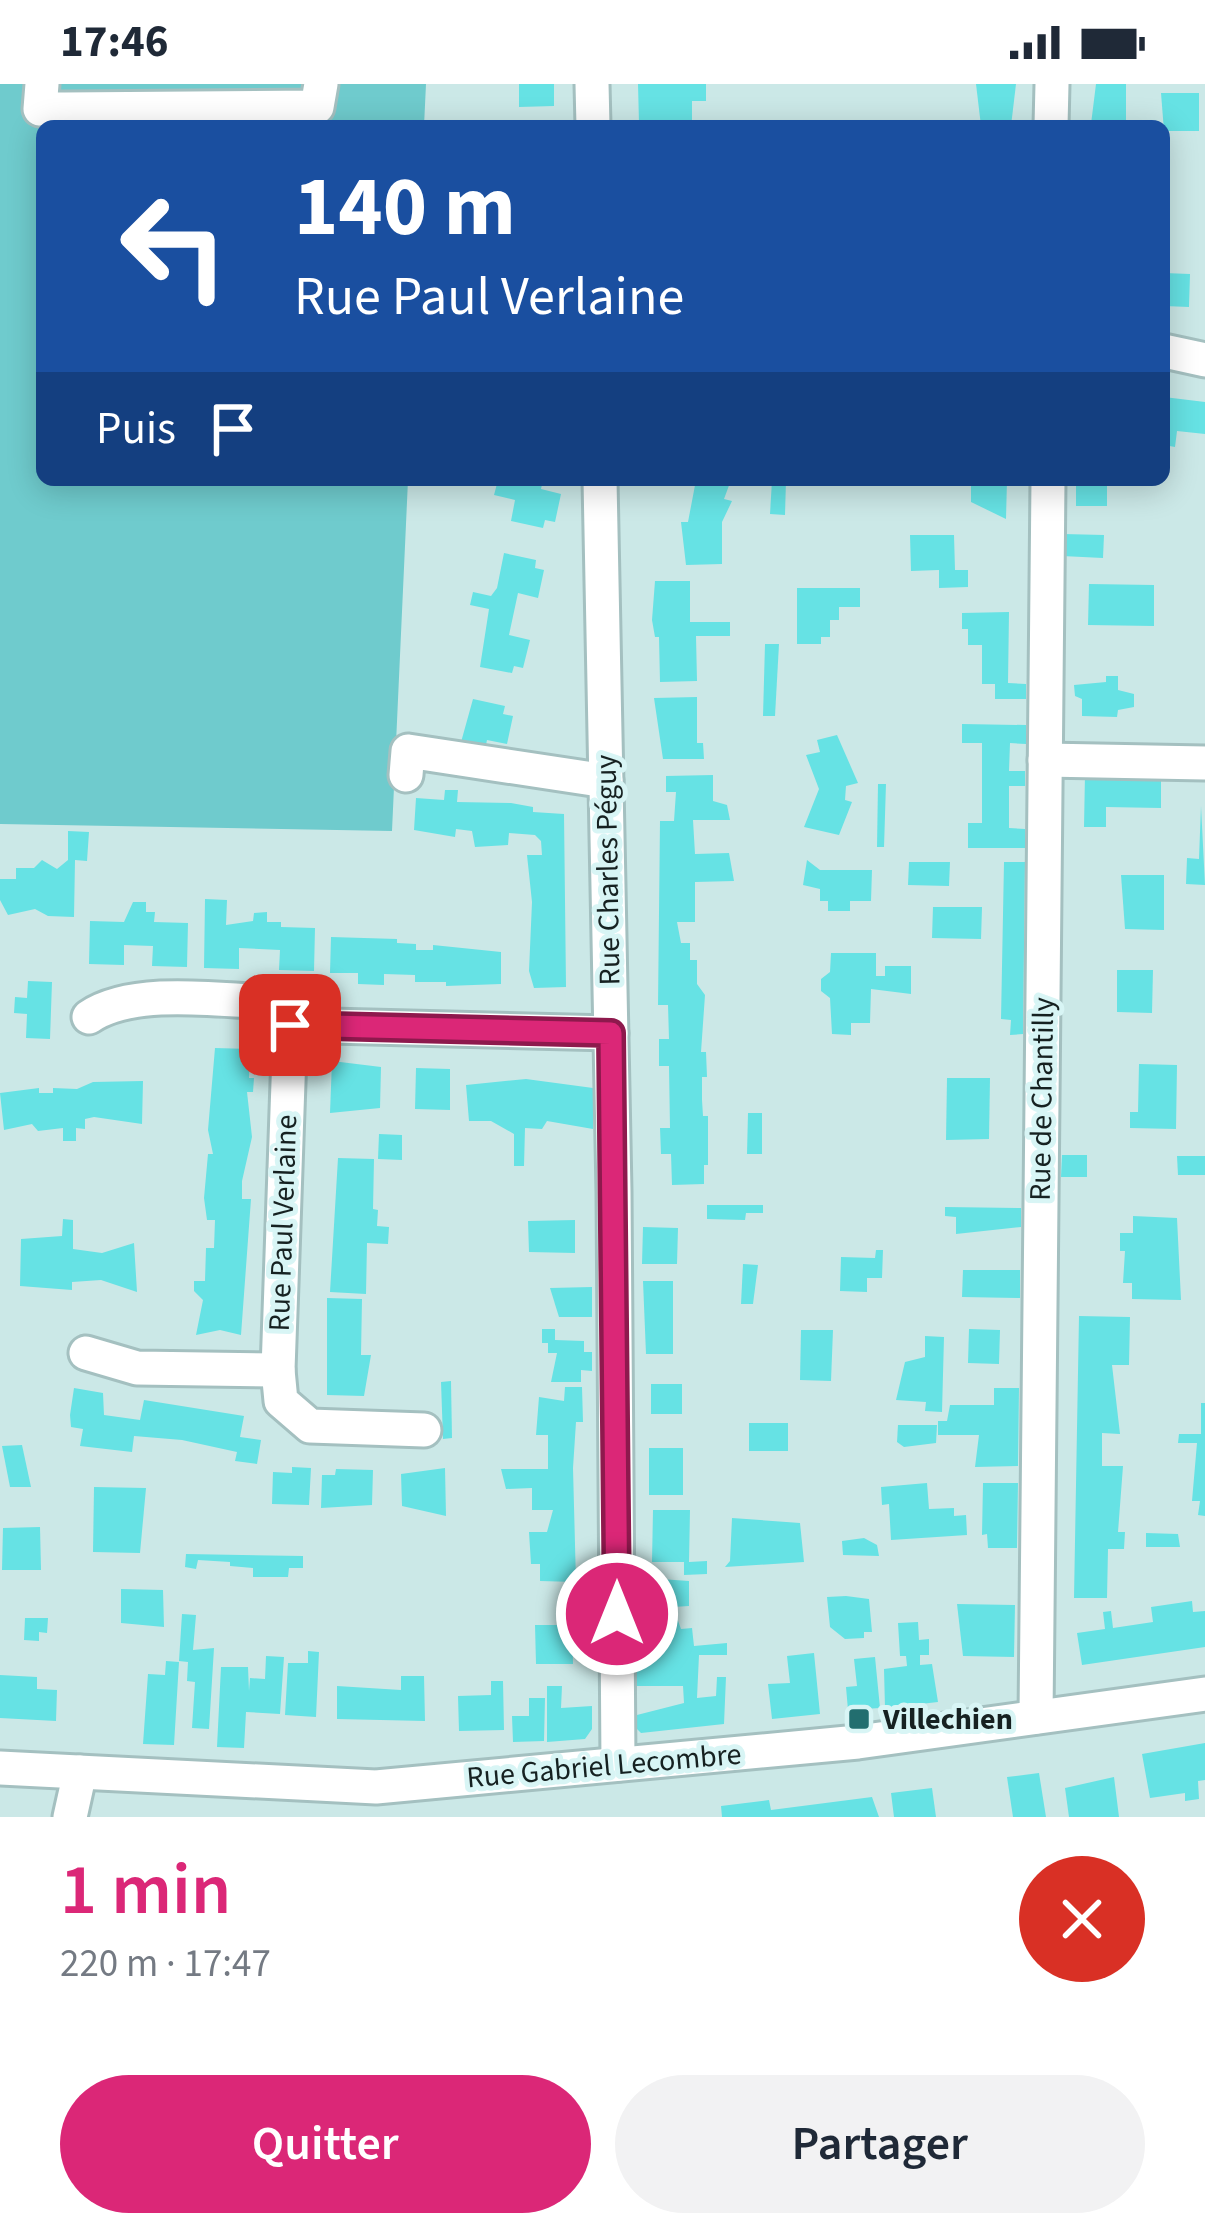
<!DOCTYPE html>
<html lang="fr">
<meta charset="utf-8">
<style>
:root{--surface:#fff;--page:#f2f2f3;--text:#1f2937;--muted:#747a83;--accent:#db2777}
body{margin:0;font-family:"Source Sans 3",sans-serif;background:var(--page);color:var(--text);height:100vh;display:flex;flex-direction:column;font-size:45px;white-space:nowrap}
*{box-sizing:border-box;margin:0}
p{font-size:39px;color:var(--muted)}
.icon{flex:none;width:66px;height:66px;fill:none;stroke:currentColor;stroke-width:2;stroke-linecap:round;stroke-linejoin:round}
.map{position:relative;height:1733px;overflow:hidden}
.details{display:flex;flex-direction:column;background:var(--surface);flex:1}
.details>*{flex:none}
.banner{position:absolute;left:36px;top:36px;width:1134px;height:366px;border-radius:18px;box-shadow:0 6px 30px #0003;background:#1a4fa0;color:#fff;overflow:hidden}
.pin{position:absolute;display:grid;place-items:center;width:102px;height:102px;color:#fff;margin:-51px;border-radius:24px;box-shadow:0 6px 18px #0006}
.me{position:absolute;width:132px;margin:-66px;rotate:0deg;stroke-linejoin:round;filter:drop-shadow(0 0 9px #0008)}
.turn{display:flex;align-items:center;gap:42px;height:252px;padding:0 60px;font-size:54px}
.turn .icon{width:156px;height:156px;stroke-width:2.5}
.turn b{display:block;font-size:84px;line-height:102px}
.then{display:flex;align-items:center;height:114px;padding:0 60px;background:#0003;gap:24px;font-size:45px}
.round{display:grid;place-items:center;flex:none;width:126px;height:126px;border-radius:63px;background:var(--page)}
.head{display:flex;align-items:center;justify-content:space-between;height:204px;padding:0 60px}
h1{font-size:72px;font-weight:600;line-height:90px;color:var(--accent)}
.action{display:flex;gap:24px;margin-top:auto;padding:24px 60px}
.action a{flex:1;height:138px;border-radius:72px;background:var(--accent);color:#fff;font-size:48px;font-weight:600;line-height:138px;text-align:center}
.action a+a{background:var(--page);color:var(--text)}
.status{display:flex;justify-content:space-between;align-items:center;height:84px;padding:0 60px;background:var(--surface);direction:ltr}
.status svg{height:33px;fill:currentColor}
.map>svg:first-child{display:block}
</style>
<div class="status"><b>17:46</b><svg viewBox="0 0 49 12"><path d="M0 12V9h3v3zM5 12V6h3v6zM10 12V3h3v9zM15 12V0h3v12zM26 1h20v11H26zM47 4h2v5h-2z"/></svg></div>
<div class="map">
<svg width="1205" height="1733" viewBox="0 0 1205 1733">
<rect width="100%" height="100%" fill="#cbe8e7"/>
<!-- green -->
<polygon fill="#6fcbcd" points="0,0 426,0 424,42 42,42 42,396 408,396 392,747 0,740"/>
<!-- building -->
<g fill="#66e2e4">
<polygon points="519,0 554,0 554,22 519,23"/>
<polygon points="638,0 706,0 706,17 692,17 692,42 650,42 639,39"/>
<polygon points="976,0 1016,0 1011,42 981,42"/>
<polygon points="1096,0 1126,0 1126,42 1091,40"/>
<polygon points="1161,9 1199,9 1199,47 1164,47"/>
<polygon points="1164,189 1190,190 1189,223 1164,222"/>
<polygon points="1164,313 1205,318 1205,350 1177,347 1175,363 1164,361"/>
<polygon points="498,396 543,396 541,405 561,410 555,438 545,436 543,444 511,437 515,416 494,411"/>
<polygon points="696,396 731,396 724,415 732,417 722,438 722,480 686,481 681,438 688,438"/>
<polygon points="772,396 786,396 785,431 770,430"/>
<polygon points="971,396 1007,396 1006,435 971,418"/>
<rect x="1076" y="396" width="31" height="26"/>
<polygon points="1063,450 1104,451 1103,474 1062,472"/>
<polygon points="910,451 954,451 955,486 968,486 968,503 939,504 939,486 911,487"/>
<polygon points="504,469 536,476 535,484 544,486 538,514 518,509 509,551 530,556 523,584 514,582 512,589 480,583 489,525 470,521 473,508 491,512 497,504"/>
<polygon points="655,497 690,497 690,538 730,538 730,552 696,552 697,597 660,598 659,553 655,553 652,536"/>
<polygon points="1089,500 1154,501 1154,542 1088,541"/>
<polygon points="797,504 860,504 860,523 839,523 839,536 830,536 830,553 821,553 821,560 797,560"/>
<polygon points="1009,528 1008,599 1026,600 1026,615 995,615 995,600 982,600 982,561 968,561 968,545 962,545 962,529"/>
<polygon points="765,560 779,560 775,632 763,632"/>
<polygon points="1106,592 1118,592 1118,606 1134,610 1134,623 1118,626 1117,633 1082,632 1082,615 1075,612 1074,601 1106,598"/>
<polygon points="697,613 697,659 703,659 704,675 663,675 654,614"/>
<polygon points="473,615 505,622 503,630 513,632 507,660 487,656 483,675 458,669"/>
<polygon points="962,640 1026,641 1026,660 1010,659 1009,687 1025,687 1025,702 1009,702 1009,744 1025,745 1025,764 968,764 968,739 982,739 982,659 962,659"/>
<polygon points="837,651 858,699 846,702 845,716 852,718 839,751 804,743 819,705 806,671 820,668 817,656"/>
<polygon points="1085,690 1161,692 1161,724 1106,723 1106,743 1084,743"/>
<polygon points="713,691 713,717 727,721 730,736 693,736 695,770 729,769 734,797 695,798 695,838 677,838 681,859 690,859 690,876 697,876 697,900 705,911 701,968 706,968 707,993 702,993 702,1016 703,1032 708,1032 708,1081 704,1081 704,1100 672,1101 671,1070 661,1070 660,1044 670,1044 669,982 659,982 659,955 669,955 668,921 658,921 660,737 674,737 676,708 666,708 666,692"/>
<polygon points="878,700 886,700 884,763 877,763"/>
<polygon points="445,706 458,706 457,718 511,719 533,723 533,728 564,730 566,903 534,904 529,887 532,818 527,771 542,771 541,757 535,751 509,749 508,761 475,763 472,747 456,745 455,753 414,746 416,714 444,716"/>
<polygon points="1201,722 1205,801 1186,800 1187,774 1199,775"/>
<polygon points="68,747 89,748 87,777 75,776 74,833 48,832 35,825 8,831 0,816 0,795 16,795 16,784 34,784 42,776 57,785 68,776"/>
<polygon points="807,776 820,786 872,786 871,817 850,817 850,827 828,827 828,817 820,817 820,805 803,801"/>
<polygon points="909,778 950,778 949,802 908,801"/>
<polygon points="1004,778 1025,778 1023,950 1010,951 1011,936 1001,935"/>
<polygon points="1121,791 1164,791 1164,846 1125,845"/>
<polygon points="205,815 227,816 226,841 253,837 254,829 267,828 267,838 281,838 281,843 315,844 314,887 279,886 280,866 239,864 239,885 204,884"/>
<polygon points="133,818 146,818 146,828 155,828 154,838 188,839 187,883 152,882 153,862 124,861 124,881 89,880 90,837 124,838"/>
<polygon points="933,823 982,823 981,855 932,854"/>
<polygon points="331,853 397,855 397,859 416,860 416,866 433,866 433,861 501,868 501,900 446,902 446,898 415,898 415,891 384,890 384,901 358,900 358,889 330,889"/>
<polygon points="831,869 876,869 876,892 885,892 885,882 911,882 911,910 871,905 870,939 851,939 851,951 832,950 830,914 821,907 821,895 830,888"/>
<polygon points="1117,886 1153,886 1152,929 1117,928"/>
<polygon points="28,897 52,898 50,955 26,954 27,930 14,929 15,913 27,914"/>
<polygon points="215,964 250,965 249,994 254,994 253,1008 247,1008 252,1053 242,1097 242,1115 251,1115 241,1251 220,1246 196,1251 203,1216 194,1207 194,1197 205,1197 206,1164 214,1164 215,1136 207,1136 204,1114 208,1070 213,1070 208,1046"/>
<polygon points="332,977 381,983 380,1024 330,1029"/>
<polygon points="1139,980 1177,981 1176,1045 1130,1044 1130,1028 1138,1028"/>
<polygon points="416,984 450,985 450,1026 415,1025"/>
<polygon points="947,994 990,994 989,1055 946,1056"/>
<polygon points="526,995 593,1004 593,1045 547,1037 542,1045 525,1044 524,1082 514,1082 514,1050 491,1037 469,1037 466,1001"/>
<polygon points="143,997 142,1040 94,1033 85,1035 85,1045 76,1044 76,1057 63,1057 63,1044 38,1047 32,1040 4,1046 0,1009 39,1004 39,1009 53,1009 53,1004 77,1005 93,998"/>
<polygon points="748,1029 762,1029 762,1070 747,1070"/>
<polygon points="379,1050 402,1051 402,1076 378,1075"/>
<polygon points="1062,1071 1087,1071 1087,1093 1061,1093"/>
<polygon points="1177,1072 1205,1072 1205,1091 1178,1091"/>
<polygon points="338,1074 374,1075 373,1125 378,1126 377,1142 389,1143 388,1160 367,1159 366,1210 330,1208"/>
<polygon points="707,1121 763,1121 763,1129 746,1129 745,1136 707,1135"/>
<polygon points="945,1123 1021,1124 1021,1143 956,1150 956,1133 945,1132"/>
<polygon points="1133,1132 1177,1134 1181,1216 1132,1215 1132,1199 1123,1199 1125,1167 1120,1167 1120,1149 1133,1149"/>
<polygon points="63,1135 73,1136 73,1165 102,1169 134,1159 137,1208 101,1196 72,1198 72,1206 20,1202 21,1155 62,1152"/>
<polygon points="575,1136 575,1169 529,1168 528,1137"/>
<polygon points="643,1143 678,1144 677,1180 642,1180"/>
<polygon points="876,1166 883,1166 882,1194 867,1194 867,1208 840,1207 841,1173 875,1174"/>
<polygon points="743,1180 758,1181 753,1220 741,1220"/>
<polygon points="963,1186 1020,1186 1020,1214 962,1213"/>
<polygon points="643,1197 673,1197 673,1270 646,1270"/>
<polygon points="592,1203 592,1233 559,1233 550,1204"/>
<polygon points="327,1214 362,1215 361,1271 371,1271 364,1312 327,1311"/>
<polygon points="1079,1232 1130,1233 1129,1281 1112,1281 1120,1350 1102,1349 1102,1382 1123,1382 1118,1448 1125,1448 1124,1465 1108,1465 1107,1514 1074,1514"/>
<polygon points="542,1245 555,1245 555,1256 584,1257 584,1268 592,1268 592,1287 581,1286 581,1298 551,1298 557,1269 548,1269 548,1259 542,1259"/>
<polygon points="969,1245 1000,1246 999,1280 968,1279"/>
<polygon points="801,1246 833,1246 831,1297 800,1296"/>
<polygon points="925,1252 944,1253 942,1328 925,1327 926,1318 896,1316 905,1278 925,1273"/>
<polygon points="451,1297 452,1354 443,1355 441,1298"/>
<rect x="651" y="1300" width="31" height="30"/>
<polygon points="565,1303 582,1303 583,1338 576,1338 573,1384 576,1498 540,1497 540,1480 531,1480 529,1448 547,1448 553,1426 532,1426 532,1404 506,1405 501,1385 548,1385 548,1351 536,1351 539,1313 564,1317"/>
<polygon points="74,1304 103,1309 104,1331 140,1336 144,1316 244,1332 240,1353 261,1356 257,1380 235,1377 237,1368 182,1356 134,1352 132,1368 80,1362 83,1345 71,1343 70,1331"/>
<polygon points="994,1304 1019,1304 1018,1382 975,1383 979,1351 938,1351 938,1337 947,1337 950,1321 994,1321"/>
<polygon points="1201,1319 1205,1319 1205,1432 1198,1431 1200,1417 1192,1417 1197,1359 1178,1359 1179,1350 1201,1350"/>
<rect x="749" y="1339" width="39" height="28"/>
<polygon points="898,1341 937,1341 936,1359 904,1363 897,1358"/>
<polygon points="22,1361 31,1403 10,1403 2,1362"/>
<rect x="649" y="1364" width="34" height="47"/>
<polygon points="292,1383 311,1384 309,1421 272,1420 273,1388 292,1389"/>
<polygon points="445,1384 446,1432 402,1422 401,1390"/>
<polygon points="336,1385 373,1386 372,1421 321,1424 322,1391 335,1391"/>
<polygon points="927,1399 929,1425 954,1424 954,1432 966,1431 967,1451 891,1456 889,1420 882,1421 881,1403"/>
<polygon points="983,1399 1018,1399 1017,1464 988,1464 987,1450 982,1451"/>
<polygon points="94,1403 146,1404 140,1469 93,1468"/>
<polygon points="653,1426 690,1426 689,1478 707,1477 707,1490 684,1491 684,1478 652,1478"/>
<polygon points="732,1434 800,1439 804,1478 725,1483 730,1477"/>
<polygon points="40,1443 41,1486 2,1486 3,1444"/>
<polygon points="1146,1449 1178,1450 1180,1463 1146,1463"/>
<polygon points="864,1454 877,1461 879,1472 843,1471 842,1457"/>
<polygon points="186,1470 303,1472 303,1484 289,1484 288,1493 253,1493 253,1484 230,1482 230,1478 198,1476 196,1485 185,1483"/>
<polygon points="646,1494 689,1497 689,1522 673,1523 681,1545 692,1544 694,1562 727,1559 727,1571 699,1571 697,1614 716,1612 717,1593 726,1593 724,1640 641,1649 633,1641 633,1632 684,1619 683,1602 633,1602 633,1568 644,1567 639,1553"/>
<polygon points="121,1505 163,1506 164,1543 121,1539"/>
<polygon points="846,1512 869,1515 872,1548 864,1548 864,1554 845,1555 830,1543 827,1513"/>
<polygon points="1192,1517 1193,1528 1205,1527 1205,1563 1082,1581 1077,1549 1105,1545 1103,1528 1111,1527 1113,1544 1153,1538 1151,1523"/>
<polygon points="957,1520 1015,1521 1014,1573 963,1572"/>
<polygon points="182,1530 196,1531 193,1566 214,1564 209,1645 192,1644 195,1598 187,1597 188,1578 179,1577"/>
<polygon points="25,1534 48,1534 47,1549 39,1548 39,1557 24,1556"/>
<polygon points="918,1538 919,1556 929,1555 929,1571 920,1571 920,1581 932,1580 938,1618 885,1624 884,1585 907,1582 906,1572 900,1572 898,1539"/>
<polygon points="535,1541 572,1541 573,1580 536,1580"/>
<polygon points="308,1567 319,1568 316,1633 285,1631 288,1579 308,1579"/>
<polygon points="814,1569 820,1630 772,1635 768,1600 790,1599 787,1572"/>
<polygon points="266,1572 284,1573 280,1630 246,1628 244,1664 217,1663 221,1583 248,1583 249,1607 250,1594 265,1595"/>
<polygon points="875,1573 880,1624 848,1626 846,1603 857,1602 854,1575"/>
<polygon points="166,1577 179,1578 174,1661 143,1660 148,1590 165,1591"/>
<polygon points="0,1591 37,1593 37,1605 57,1606 56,1637 0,1634"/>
<polygon points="401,1592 424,1592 425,1637 337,1635 337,1602 401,1606"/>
<polygon points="491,1597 503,1597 504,1646 459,1647 458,1612 491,1611"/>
<polygon points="547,1602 562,1602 561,1624 592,1622 592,1645 585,1655 547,1658"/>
<polygon points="529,1614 545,1614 544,1657 513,1658 512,1632 529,1632"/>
<polygon points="1205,1659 1205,1696 1198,1697 1199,1715 1185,1717 1185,1709 1150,1714 1142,1670"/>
<polygon points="1039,1689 1046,1733 1013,1733 1007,1693"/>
<polygon points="1114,1693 1119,1733 1069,1733 1065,1704"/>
<polygon points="932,1704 936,1733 894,1733 891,1709"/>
<polygon points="872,1713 879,1733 722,1733 721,1722 769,1716 771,1726"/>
</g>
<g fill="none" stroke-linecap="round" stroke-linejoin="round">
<!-- minor casing -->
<g stroke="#a4c0c0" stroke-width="39">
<g id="minor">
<polyline points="42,0 40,25 64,25 317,23 321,0"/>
<polyline points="592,0 593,42"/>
<polyline points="1051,42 1052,0"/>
<polyline points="1164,267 1205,276"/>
<polyline points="600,396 614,1108 618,1680"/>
<polyline points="1045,676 1205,679"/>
<polyline points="406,691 408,667 606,697"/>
<polyline points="290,941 611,949"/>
<path d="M86 1269 137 1284 278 1286 290 941 289 919C232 918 136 901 89 933"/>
<polyline points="278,1286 281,1317 310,1342 424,1346"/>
<polyline points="1036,1633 1048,396"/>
<polyline points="0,1684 376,1703 858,1658 1205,1610"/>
<polyline points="70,1733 80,1688"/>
</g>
</g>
<!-- minor -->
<use href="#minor" stroke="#fff" stroke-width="33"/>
</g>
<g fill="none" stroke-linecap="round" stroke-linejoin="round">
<!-- route casing -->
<g stroke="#8e194d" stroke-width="30">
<polyline id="route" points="290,941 611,949 617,1530"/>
</g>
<!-- route -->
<use href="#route" stroke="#db2777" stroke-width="21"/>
</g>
<!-- markers -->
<rect fill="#226e6f" stroke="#d8f5f5" stroke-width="4.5" x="847" y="1623" width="24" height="24" rx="6"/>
<g text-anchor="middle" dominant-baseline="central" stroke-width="10" stroke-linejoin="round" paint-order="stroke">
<!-- street labels -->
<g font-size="30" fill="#162121" stroke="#d8f5f5">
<text transform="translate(608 786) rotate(-91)">Rue Charles Péguy</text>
<text transform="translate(1042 1015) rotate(-89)">Rue de Chantilly</text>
<text transform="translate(283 1139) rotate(-88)">Rue Paul Verlaine</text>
<text transform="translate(604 1682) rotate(-5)">Rue Gabriel Lecombre</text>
</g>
<!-- poi labels -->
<g font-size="30" font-weight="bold" fill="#162121" stroke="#d8f5f5" text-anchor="start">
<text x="883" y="1635">Villechien</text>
</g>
</g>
</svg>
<div class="pin" style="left:290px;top:941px;background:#d93025"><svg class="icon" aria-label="arrive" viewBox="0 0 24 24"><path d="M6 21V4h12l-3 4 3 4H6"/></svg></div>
<svg class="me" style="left:617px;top:1530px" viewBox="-20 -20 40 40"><circle r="17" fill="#db2777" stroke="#fff" stroke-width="3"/><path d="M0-11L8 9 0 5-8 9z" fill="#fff"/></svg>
<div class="banner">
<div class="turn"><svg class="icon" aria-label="left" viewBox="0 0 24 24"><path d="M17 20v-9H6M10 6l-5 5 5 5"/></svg><div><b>140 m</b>Rue Paul Verlaine</div></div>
<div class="then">Puis<svg class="icon" aria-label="arrive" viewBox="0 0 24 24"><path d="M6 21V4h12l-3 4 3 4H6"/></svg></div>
</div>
</div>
<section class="details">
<div class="head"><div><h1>1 min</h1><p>220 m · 17:47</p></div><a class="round" style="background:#d93025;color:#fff"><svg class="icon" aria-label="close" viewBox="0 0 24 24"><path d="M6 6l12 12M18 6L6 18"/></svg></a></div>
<div class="action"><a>Quitter</a><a>Partager</a></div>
</section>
